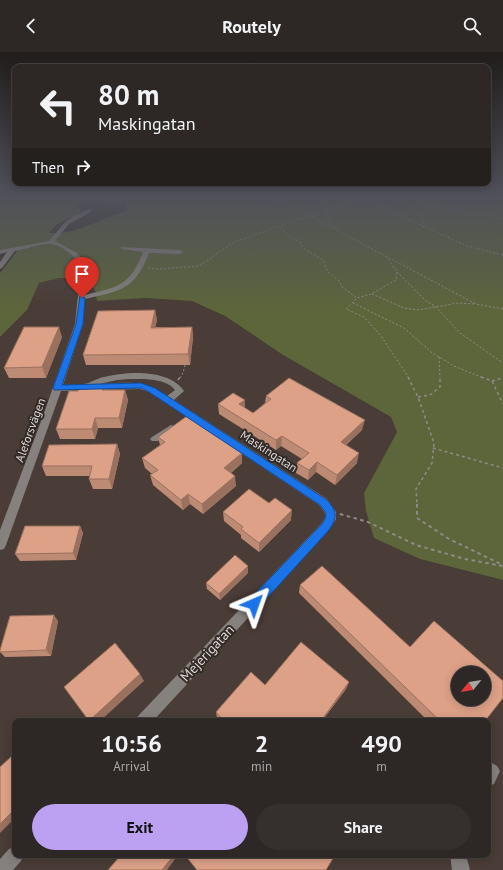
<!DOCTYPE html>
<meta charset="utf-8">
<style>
:root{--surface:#2d2826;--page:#35302e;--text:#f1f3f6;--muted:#a7a6a7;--line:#484443;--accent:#bca0f2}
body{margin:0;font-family:"PT Sans",sans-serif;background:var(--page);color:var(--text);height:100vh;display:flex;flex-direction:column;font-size:15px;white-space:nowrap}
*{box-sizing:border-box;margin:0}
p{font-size:13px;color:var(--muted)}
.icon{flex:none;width:22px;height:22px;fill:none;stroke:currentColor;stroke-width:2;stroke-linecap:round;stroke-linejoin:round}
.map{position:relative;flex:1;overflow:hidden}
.drawer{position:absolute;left:12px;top:666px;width:479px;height:140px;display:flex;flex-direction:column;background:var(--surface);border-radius:8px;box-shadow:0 2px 10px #0003,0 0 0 1px var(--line)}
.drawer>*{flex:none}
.hud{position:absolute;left:12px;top:12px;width:479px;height:122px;border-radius:8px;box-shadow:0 2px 10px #0003,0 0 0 1px var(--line);background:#2d2826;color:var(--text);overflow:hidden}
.needle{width:26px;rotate:240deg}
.tools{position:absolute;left:451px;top:614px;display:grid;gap:8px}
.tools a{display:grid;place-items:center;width:40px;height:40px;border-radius:50%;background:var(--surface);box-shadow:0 2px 10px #0003,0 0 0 1px var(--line);font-size:20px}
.pin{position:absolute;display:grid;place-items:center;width:34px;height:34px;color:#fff;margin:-41px -17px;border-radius:50% 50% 50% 0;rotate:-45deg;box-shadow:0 0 4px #0007}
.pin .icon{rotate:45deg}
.me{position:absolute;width:44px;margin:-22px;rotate:43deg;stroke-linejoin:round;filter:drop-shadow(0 0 3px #0008)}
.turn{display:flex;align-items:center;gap:14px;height:84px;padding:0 20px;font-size:18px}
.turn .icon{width:52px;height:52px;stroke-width:2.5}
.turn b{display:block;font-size:28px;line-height:34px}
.then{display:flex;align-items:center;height:38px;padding:0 20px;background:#0003;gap:8px;font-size:15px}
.eta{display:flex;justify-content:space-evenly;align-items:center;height:68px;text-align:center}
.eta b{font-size:24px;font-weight:700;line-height:28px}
.cta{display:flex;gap:8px;margin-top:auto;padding:8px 20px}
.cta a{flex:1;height:46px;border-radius:24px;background:var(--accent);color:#111;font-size:16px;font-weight:700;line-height:46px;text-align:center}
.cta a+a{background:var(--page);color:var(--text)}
header{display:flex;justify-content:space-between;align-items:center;height:52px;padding:0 20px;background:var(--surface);font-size:18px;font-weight:700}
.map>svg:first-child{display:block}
</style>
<header><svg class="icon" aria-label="back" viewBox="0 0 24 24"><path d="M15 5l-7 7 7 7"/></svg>Routely<svg class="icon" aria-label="search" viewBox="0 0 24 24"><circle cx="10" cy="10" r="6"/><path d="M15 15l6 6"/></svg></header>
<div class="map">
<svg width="503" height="818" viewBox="0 0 503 818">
<rect width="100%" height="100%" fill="#3c3532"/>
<!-- built -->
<path fill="#4a3c36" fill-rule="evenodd" d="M59 226 86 227 95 238 97 249 146 246 192 249 225 264 283 303 391 365 397 380 364 441 420 507 503 528V818H0V285L27 258 39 231ZM458 621H484V647H458ZM15 669H488V803H15Z"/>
<!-- green -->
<path fill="#5d653b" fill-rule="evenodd" d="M0 144H503V528L420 507 374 486 366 459 364 441 397 380 391 365 283 303 225 264 192 249 146 246 97 249 95 238 86 227 59 226 39 231 27 258 0 285V221L18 198 0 201ZM83 150 126 152 127 159C101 166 77 183 49 181L56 173 82 159 76 155Z"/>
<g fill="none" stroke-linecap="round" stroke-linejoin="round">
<!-- path-far2 -->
<g stroke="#908a88" stroke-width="1" stroke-dasharray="2 2" stroke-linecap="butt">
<polyline points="272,144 476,252 503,257"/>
<path d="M329 144V147L324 150C325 160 328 168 335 176"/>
<polyline points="357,144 467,194 503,203"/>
<polyline points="392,144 414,148 430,155 454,157 469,162 485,162 503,168"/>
<polyline points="394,145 422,163 424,176"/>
<polyline points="281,175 286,182 300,190 303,196 323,208 328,220 339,229 342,235 357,246"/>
<polyline points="386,204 397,220 396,228 371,242 357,246 346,257 364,265 381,284 409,326"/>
<polyline points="148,216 158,217 199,214 234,190 326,158 379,144"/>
<polyline points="397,220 425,248 436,255 460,281 503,311"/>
<polyline points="372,242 404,256 418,258 458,251 475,252"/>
<polyline points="353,251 404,276 431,300 454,314 483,326"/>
<polyline points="439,305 440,326"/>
<polyline points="180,326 183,321 185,313"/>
</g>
<!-- path-far1 -->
<g stroke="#908a88" stroke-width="1.5" stroke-dasharray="3 3" stroke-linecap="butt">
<polyline points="408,325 418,345 434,391 432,411 416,437 417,453"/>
<polyline points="481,325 492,329 503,352"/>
<polyline points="178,328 180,325"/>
<polyline points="492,329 503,326"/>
<polyline points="418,345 430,343 440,335 440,325"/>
<polyline points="433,396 503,416"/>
</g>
<!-- path -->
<g stroke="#908a88" stroke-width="2" stroke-dasharray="3.5 3.5" stroke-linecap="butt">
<polyline points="417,452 417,466 449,487 503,513"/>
<polyline points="340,462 368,470 416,493 465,507 503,514"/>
</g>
<!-- minor -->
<g fill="#85817f" fill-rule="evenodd">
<path d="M89 157 91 158V160L69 172 55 189 77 201 87 214 85 243C118 235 130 234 143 200L121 197V195L180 198 183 200 180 202 149 201C135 238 120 239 85 247L83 272 63 333C70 333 77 334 84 332 91 331 97 326 104 325 128 319 169 317 184 339L174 348 327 447 336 460V467L329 478 153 669H136L138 664 321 472 325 466V461L319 453 149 340 140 337 61 339 6 493 4 497 0 498V478L43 364 75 272 81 214C76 205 61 192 50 192 39 192 26 197 15 199L2 216 0 217V210L7 200 0 202V198L49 189 65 170 75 163ZM130 327C144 327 166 326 175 338L167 344C141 327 128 331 99 332L117 328Z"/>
<polygon points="171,373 174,374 176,376 174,378 158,389 152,389 150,387 152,385"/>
<polygon points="492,711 497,714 500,719 494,732 488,734 488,713"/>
<polygon points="15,795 15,803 23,803 21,809 13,818 0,818 0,807 9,797"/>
<polygon points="450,803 466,803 470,818 452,818"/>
</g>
</g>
<!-- wall -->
<g fill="#bd8a74">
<polygon points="155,258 157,268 155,275 192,275 193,285 190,313 86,313 83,303"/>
<polygon points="62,285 46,326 9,326 4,316"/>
<polygon points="103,333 105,338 125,338 128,348 122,376 98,376 95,387 60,387 56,377 78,339"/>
<polygon points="266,344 362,378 346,393 357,411 335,433 316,420 308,428 296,421 297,411 302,407 281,394 276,398 219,362 218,352 245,356 253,361 265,351"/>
<polygon points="158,385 242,401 242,411 231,421 236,434 203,462 190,452 183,458 153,433 150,423 152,422 145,416 142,406 160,393"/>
<polygon points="117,392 120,402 112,437 93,437 89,427 90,424 46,424 42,414"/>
<polygon points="223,460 291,468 259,500 241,486 241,483 224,469"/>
<polygon points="80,474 83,481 76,508 20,509 15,502"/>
<polygon points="248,521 220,548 207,537 206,531"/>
<polygon points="300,533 485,669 428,669 299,541"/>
<polygon points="58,569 51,604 5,605 0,600 0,598"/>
<polygon points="349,630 346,637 322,669 219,669 217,666 216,660 265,633"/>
</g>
<!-- shaded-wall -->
<g fill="#9a715e">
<polygon points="155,258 157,268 153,286 151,276"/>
<polygon points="59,275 62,285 46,326 42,315"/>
<polygon points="192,275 193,285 190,313 188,302"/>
<polygon points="103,333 106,343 102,338"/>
<polygon points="125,338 128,348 122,376 119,366"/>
<polygon points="245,348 245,358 239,352"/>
<polygon points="95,366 98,376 95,387 92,377"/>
<polygon points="365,368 362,378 339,400 341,390"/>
<polygon points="282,384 281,394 276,398 276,388"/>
<polygon points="117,392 120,402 112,437 109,427"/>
<polygon points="242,401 242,411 225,426 224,416"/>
<polygon points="359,401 357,411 335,433 337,423"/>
<polygon points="317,410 316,420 308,428 309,418"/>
<polygon points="235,424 236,434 203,462 202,452"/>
<polygon points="188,442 190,452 183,458 181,448"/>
<polygon points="292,458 291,468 259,500 259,491"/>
<polygon points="80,474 83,481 76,508 73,501"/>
<polygon points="248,514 248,521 220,548 219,542"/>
<polygon points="54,563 58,569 51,604 46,598"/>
<polygon points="140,622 144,629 100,669 89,669"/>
<polygon points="349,630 346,637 322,669 321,669"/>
<polygon points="15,757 15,766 0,781 0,772"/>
<polygon points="174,803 178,803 167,818 162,818"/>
</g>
<!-- building -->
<g fill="#dca187" stroke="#9a715e" fill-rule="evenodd">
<polygon points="155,258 151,276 192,275 188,302 83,303 98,259"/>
<polygon points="24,275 59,275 42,315 4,316"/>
<polygon points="289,326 365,368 341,390 359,401 337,423 317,410 309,418 297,411 309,401 282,384 276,388 218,352 233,341 245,348 239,352 253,361 271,347 266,344"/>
<polygon points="80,333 103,333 102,338 125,338 119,366 95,366 92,377 56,377 69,339 78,339"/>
<polygon points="187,364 242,401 224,416 235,424 202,452 188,442 181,448 150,423 158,418 142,406 165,390 158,385"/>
<polygon points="117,392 109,427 89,427 92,414 42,414 49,393"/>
<polygon points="249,437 269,451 275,446 292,458 259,491 241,477 243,475 223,460"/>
<polygon points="25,474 80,474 73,501 15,502"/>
<polygon points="235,503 248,514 219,542 206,531"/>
<path d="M322 514 410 595 434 569 503 629V646L485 669H440L300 533ZM458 621H484V647H458Z"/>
<polygon points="54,563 46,598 0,600 0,598 10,564"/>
<polygon points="301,590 349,630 321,669 224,669 216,660 251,620 265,633"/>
<polygon points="115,591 140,622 89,669 64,635"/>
<polygon points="13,703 15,705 15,757 0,772 0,715"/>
<polygon points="121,803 174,803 162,818 108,818"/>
<polygon points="185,803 335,803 326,818 197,818"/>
</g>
<!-- sky -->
<linearGradient id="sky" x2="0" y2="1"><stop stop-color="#211d1c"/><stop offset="0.56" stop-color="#50515a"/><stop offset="1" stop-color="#50515a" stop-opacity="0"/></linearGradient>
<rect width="503" height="258" fill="url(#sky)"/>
<!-- route -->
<path fill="#1a73e8" stroke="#114b97" d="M80 244 85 246 83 272 62 333 141 331 155 336 327 448C337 460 338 464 329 478L258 556 254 557 249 556 248 552 249 548 322 472 325 467 326 461 320 453 149 340 141 336 54 338 53 336 76 272Z"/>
<g text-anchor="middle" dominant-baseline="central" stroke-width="4" stroke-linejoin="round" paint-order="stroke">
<!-- street labels -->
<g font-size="12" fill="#dbd6d4" stroke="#322b28">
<text transform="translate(30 378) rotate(-70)">Aleforsvägen</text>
<text transform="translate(269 399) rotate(33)">Maskingatan</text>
</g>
<!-- near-street labels -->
<g font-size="14" fill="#dbd6d4" stroke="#322b28">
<text transform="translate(207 601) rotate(-47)">Mejerigatan</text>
</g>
</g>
</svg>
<div class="tools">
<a><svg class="needle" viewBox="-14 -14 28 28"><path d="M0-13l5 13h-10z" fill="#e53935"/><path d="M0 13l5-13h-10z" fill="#a7a6a7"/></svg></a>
</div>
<div class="pin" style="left:82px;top:246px;background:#d93025"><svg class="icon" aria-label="arrive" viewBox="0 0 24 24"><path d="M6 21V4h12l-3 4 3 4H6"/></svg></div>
<svg class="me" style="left:254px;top:552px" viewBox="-20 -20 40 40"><path d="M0-17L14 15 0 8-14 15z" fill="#1a73e8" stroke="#fff" stroke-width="4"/></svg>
<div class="hud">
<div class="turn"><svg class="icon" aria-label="left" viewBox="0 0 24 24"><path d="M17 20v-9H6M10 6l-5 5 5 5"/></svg><div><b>80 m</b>Maskingatan</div></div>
<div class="then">Then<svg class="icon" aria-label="right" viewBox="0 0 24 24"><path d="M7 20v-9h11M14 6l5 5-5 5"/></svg></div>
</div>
<section class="drawer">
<div class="eta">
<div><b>10:56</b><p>Arrival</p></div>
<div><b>2</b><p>min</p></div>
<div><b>490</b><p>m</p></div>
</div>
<div class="cta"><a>Exit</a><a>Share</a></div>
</section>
</div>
